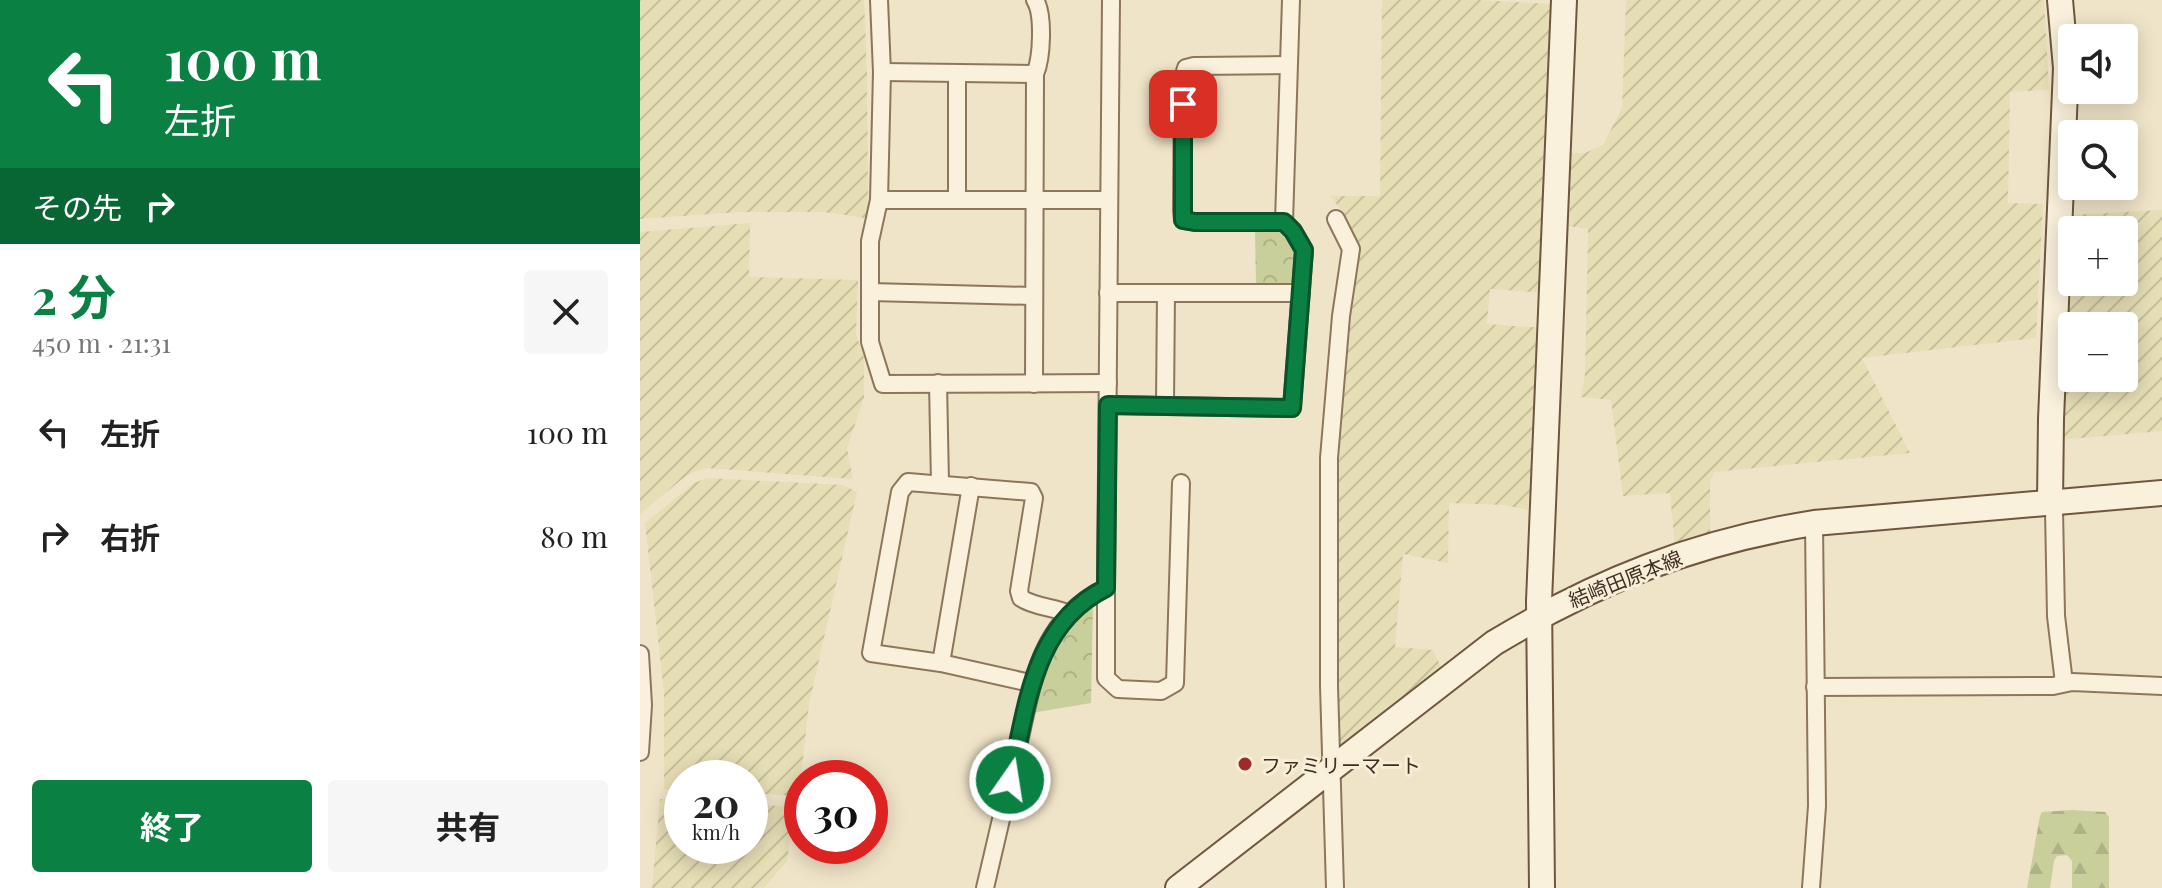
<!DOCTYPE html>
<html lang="ja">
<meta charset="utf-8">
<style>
:root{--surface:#fff;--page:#f6f6f6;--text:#222;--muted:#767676;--accent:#0b8043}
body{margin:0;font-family:"Playfair Display","Noto Sans JP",serif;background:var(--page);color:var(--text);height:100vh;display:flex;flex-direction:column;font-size:30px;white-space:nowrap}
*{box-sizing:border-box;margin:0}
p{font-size:26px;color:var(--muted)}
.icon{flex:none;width:44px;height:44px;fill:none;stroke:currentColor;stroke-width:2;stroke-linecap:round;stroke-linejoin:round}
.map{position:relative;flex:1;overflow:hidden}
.drawer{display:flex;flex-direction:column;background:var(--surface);width:640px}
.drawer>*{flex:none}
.guide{background:#0b8043;color:#fff;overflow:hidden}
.buttons{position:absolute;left:1418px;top:24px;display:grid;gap:16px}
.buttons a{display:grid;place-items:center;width:80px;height:80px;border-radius:8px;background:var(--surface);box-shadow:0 4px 20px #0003;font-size:40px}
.speed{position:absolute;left:24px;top:760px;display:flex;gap:16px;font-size:40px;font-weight:700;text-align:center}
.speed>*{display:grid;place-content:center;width:104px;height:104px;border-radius:50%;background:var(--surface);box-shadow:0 4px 20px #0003;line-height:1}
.speed small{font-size:20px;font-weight:400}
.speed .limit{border:12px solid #d22;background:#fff;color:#111}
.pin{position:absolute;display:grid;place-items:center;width:68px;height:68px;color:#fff;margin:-34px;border-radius:16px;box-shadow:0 4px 12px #0006}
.me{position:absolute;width:88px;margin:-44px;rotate:13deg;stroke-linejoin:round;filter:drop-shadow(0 0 6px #0008)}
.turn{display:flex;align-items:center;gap:28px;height:168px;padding:0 32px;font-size:36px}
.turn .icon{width:104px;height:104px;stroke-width:2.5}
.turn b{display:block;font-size:56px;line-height:68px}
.then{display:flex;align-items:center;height:76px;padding:0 32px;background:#0003;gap:16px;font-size:30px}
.round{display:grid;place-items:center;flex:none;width:84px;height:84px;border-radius:8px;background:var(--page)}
.head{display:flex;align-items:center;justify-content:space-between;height:136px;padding:0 32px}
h1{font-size:48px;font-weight:700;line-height:60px;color:var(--accent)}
.action{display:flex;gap:16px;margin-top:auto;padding:16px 32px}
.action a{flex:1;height:92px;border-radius:8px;background:var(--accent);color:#fff;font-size:32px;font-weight:700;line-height:92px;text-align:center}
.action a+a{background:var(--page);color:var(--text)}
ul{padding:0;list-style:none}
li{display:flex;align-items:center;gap:24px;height:104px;padding:0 32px}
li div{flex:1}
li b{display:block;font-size:30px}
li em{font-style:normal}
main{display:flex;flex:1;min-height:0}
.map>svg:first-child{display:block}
</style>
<main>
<section class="drawer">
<div class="guide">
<div class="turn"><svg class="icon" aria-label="left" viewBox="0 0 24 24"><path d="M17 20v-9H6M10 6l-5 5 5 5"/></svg><div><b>100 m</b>左折</div></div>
<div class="then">その先<svg class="icon" aria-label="right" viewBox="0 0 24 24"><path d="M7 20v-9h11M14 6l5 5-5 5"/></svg></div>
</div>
<div class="head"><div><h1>2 分</h1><p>450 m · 21:31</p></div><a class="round"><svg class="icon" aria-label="close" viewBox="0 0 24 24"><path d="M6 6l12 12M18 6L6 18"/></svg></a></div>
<ul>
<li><svg class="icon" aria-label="left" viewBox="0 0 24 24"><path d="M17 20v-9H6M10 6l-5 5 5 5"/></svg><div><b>左折</b></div><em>100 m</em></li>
<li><svg class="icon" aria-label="right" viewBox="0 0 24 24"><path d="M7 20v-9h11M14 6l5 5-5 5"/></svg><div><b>右折</b></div><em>80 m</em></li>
</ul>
<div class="action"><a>終了</a><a>共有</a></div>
</section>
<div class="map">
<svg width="1522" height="888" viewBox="0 0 1522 888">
<defs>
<pattern id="farmland-furrows" width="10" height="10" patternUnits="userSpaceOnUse" patternTransform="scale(2)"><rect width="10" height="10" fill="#e6deb5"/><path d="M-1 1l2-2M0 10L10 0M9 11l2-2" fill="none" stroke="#c6bf9b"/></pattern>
<pattern id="forest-firs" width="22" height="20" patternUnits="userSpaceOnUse" patternTransform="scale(2)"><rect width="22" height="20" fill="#c9cf9b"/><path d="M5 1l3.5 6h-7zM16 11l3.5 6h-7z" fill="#aeb285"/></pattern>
<pattern id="park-crowns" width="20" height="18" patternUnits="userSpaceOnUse" patternTransform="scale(2)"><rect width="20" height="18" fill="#c9cf9b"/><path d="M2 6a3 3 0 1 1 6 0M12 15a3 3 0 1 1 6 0" fill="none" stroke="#aeb285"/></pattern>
</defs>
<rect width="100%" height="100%" fill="#f0e4c8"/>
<!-- farmland -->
<g fill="url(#farmland-furrows)" fill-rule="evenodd">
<polygon points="0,0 224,0 227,72 228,211 225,218 184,212 100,212 0,219"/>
<polygon points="742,0 838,0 914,4 907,293 850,289 847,324 904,328 893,494 889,495 888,510 863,505 809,503 808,563 763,554 755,647 793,650 802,669 699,749 699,464 709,306 719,249 705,215 690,196 740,196"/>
<polygon points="986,0 1404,0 1409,90 1370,92 1368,203 1403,204 1396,338 1222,358 1270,453 1074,472 1070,482 1070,535 1035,546 1030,493 983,496 971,400 941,397 945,374 948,229 929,226 931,153 945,153 963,145 982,108"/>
<path d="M1522 210V431L1419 440 1430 215ZM1432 230H1484V282H1432ZM1432 326H1484V378H1432Z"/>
<polygon points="110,223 109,277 218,280 216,334 224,358 224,398 207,448 213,479 67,468 53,472 41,480 0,514 0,232"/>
<polygon points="67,478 203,485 217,492 169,704 159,796 110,793 110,778 42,778 42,790 24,789 24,693 5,523 54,483"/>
<polygon points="20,799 42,800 42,846 110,846 110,804 154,807 147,861 124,888 12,888"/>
</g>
<!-- forest -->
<polygon fill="url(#forest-firs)" points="1432,810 1465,812 1469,817 1469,888 1432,888 1432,861 1427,855 1417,856 1414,861 1410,888 1387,888 1400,816 1402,812"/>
<!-- park -->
<g fill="url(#park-crowns)">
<path d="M615 229 642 230C645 233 649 235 652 238 660 249 664 279 649 286 639 289 626 287 616 287Z"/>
<path d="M453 605 451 703 392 713C403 678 415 620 453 605Z"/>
</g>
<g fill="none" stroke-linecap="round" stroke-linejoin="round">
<!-- street casing -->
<g stroke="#8d765c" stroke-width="20">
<g id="street">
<polyline points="239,0 242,72 239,200 230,241 230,342 243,384 468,383"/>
<polyline points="242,72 395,74"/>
<polyline points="317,75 317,199"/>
<polyline points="239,200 468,200"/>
<polyline points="644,222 651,0"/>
<polyline points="230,292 392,296"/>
<polyline points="468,293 661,293"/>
<polyline points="298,383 300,483"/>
<path d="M394 384 395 74C402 58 404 14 395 0"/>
<polyline points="468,405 652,408 664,250 653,231 644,222 555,222 543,220 542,210 543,78 546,68 554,66 648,65"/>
<polyline points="525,405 526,293"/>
<polyline points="1410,502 1414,509 1416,616 1424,683"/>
<polyline points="466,588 466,678 478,689 521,691 535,683 541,483"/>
<polyline points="0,654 3,705 0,752"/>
<polyline points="301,663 331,486"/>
<path d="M390 683 301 663 231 653 260 492 268 482 391 492 394 498 379 591 381 598C394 607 414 607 429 614"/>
<polyline points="1175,687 1413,686 1432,682 1522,686"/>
<path d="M345 888C355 844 366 799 376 755 392 689 396 622 466 588L471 0"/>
<polyline points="695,888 689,686 689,458 701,316 711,249 696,219"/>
<polyline points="1171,888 1177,806 1174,523"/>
</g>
</g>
<!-- secondary casing -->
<g stroke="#6f573f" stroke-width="28">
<g id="secondary">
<polyline points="1410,502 1411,419 1426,68 1420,0"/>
<path d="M538 888 854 643C957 581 1055 542 1174 523L1522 493"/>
<polyline points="902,888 899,601 924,0"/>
</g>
</g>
<!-- street -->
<use href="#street" stroke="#faf1dc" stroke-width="16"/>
<!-- secondary -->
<use href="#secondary" stroke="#faf1dc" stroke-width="24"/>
</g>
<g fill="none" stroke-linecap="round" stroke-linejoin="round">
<!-- route casing -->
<g stroke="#07532c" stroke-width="20">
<path id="route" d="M370 780C387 709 392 624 466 588L468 405 652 408 664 250 653 231 644 222H555L543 220V104"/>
</g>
<!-- route -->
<use href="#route" stroke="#0b8043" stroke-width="14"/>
</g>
<!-- markers -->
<circle fill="#9e2a2b" stroke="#f7eed8" stroke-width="3" cx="605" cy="764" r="8"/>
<g text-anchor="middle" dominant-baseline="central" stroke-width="6" stroke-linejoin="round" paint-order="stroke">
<!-- street labels -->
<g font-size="20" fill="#3d2e20" stroke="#f7eed8">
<text transform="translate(985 578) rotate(-22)">結崎田原本線</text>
</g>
<!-- poi labels -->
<g font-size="20" fill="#3d2e20" stroke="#f7eed8" text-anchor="start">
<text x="621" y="764">ファミリーマート</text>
</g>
</g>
</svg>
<div class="buttons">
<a><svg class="icon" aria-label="sound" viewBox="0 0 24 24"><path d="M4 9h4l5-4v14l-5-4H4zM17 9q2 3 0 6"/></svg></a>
<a><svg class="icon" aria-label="search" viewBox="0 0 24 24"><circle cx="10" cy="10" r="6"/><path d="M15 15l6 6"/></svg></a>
<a>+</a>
<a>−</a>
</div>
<div class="speed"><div>20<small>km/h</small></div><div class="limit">30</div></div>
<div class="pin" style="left:543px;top:104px;background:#d93025"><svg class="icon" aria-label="arrive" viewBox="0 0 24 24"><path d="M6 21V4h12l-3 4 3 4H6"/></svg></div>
<svg class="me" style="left:370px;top:780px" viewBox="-20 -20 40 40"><circle r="17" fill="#0b8043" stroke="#fff" stroke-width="3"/><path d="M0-11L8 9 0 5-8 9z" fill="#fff"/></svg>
</div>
</main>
